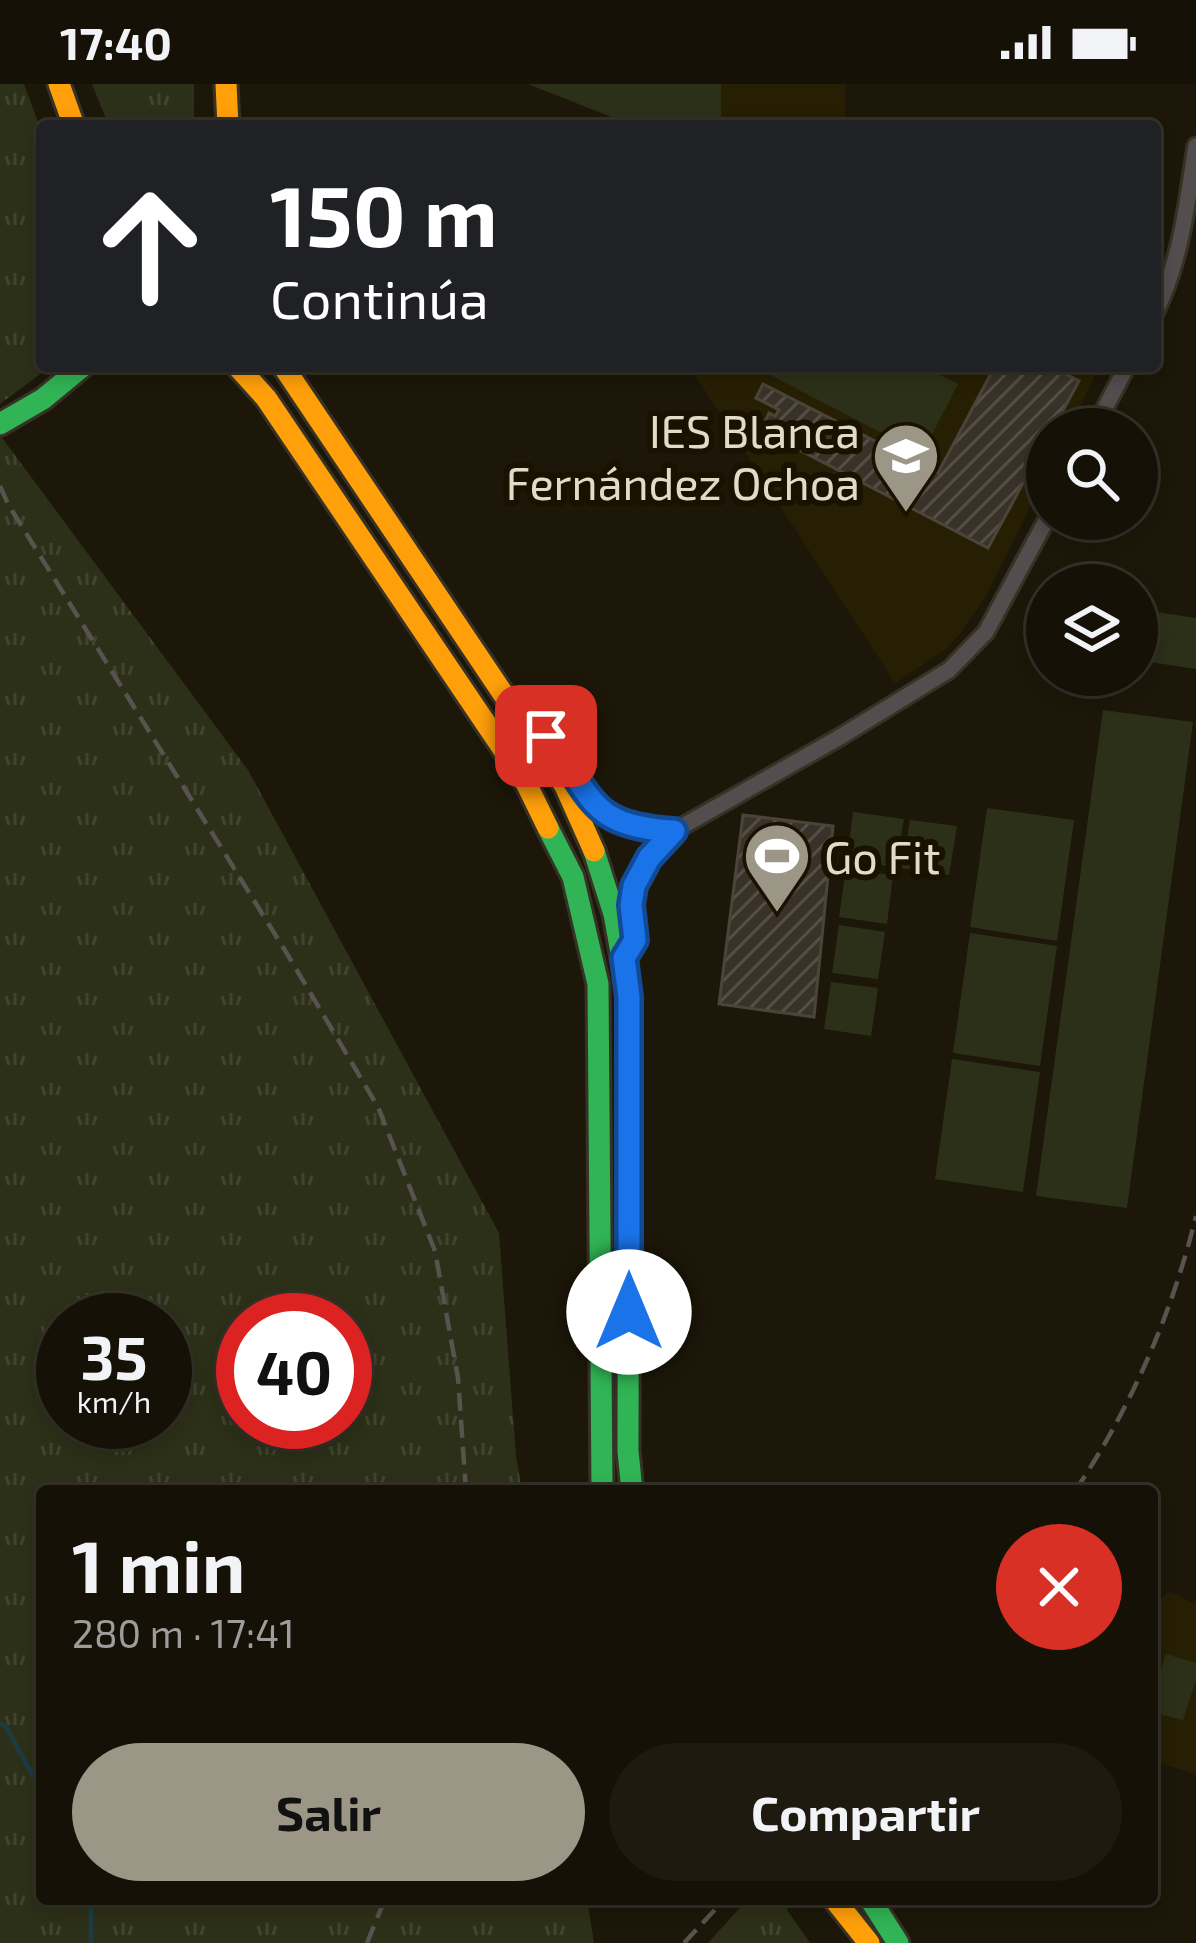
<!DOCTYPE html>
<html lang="es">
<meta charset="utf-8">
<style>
:root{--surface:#151106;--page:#1e1a10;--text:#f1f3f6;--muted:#9d9d9b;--line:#343128;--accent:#9c9686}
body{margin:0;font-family:"Exo 2",sans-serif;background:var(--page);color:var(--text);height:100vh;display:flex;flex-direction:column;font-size:45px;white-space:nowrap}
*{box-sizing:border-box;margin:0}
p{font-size:39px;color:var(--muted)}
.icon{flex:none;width:66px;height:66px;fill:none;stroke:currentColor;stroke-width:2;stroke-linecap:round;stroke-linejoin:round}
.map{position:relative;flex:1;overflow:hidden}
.side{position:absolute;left:36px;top:1401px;width:1122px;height:420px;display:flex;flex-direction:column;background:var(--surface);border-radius:12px;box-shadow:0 6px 18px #0003,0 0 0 3px var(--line)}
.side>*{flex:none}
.guide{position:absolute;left:36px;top:36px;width:1125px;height:252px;border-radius:12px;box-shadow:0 6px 18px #0003,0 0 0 3px var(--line);background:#202124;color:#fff;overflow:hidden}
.buttons{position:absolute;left:1026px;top:324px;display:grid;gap:24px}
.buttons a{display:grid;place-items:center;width:132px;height:132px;border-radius:50%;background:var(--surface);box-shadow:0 6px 18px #0003,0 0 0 3px var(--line);font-size:60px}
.speed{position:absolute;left:36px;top:1209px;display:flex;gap:24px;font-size:60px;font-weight:700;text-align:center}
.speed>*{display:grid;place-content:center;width:156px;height:156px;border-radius:50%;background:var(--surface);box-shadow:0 6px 18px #0003,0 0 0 3px var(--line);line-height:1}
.speed small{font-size:30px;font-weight:400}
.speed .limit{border:18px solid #d22;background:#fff;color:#111}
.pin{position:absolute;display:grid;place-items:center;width:102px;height:102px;color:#fff;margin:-51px;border-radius:24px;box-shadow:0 6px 18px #0006}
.me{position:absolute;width:132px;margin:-66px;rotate:0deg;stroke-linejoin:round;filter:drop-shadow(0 0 9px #0008)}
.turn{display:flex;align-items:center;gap:42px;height:252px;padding:0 36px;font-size:54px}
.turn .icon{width:156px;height:156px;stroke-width:2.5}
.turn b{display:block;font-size:84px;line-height:102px}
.round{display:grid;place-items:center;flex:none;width:126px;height:126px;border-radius:63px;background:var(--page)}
.head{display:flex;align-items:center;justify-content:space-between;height:204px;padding:0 36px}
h1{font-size:72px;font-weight:700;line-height:90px}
.action{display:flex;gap:24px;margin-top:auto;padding:24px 36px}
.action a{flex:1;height:138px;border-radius:72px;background:var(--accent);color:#111;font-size:48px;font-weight:700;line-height:138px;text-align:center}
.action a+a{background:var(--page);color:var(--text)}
.status{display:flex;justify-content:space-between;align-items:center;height:84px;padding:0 60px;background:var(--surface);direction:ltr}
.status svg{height:33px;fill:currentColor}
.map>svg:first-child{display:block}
</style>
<div class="status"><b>17:40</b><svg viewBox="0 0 49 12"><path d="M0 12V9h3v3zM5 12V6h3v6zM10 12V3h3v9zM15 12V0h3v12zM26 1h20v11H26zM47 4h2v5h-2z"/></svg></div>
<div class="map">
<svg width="1196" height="1859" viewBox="0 0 1196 1859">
<defs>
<pattern id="park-tufts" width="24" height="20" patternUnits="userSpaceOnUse" patternTransform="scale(3)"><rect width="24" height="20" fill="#2d3018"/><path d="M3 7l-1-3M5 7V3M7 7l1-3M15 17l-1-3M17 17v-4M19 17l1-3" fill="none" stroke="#41442e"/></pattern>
<pattern id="building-hatch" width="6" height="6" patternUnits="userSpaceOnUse" patternTransform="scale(3)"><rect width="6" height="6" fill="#393228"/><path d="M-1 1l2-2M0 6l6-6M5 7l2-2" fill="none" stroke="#554f46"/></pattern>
</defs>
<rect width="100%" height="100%" fill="#1c1708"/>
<!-- built -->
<g fill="#271f04">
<rect x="721" y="0" width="124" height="42"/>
<polygon points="689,282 1100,282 1069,345 1047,345 1047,389 986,512 960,550 945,566 895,599"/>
<polygon points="1170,1508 1196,1520 1196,1690 1152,1677 1152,1519"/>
</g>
<!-- grass -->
<g fill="#2d3018">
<polygon points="528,0 721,0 721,42 634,42"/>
<polygon points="753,282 923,282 958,300 922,370"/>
<polygon points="1137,525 1196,534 1196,585 1137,576"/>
<polygon points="1103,626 1193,638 1127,1124 1036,1112"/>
<polygon points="987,724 1074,736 1057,857 970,843"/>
<polygon points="853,728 904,735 895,783 847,776"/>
<polygon points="910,736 957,742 949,791 902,784"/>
<polygon points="846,785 893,791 887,840 839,833"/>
<polygon points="839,841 885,848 878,895 832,889"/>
<polygon points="970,849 1057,862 1040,982 953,969"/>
<polygon points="831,898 878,904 871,952 824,945"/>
<polygon points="952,975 1040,988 1023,1108 935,1095"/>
<polygon points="1166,1570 1196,1579 1196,1596 1183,1636 1152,1628 1152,1617"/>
</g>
<!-- park -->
<g fill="url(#park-tufts)" fill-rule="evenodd">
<polygon points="0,0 24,0 42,49 42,282 51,282 0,320"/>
<polygon points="92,0 194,0 194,42 109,42"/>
<path d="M0 351 248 686 499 1149 516 1372 522 1407H42V1815H587L594 1859H0ZM63 1236H165V1338H63ZM243 1236H345V1338H243Z"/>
<polygon points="748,1815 786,1815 787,1826 810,1859 708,1859"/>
</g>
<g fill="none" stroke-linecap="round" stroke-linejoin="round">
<!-- stream -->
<g stroke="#1c3c44" stroke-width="4.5">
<polyline points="0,1639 6,1643 42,1708"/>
<polyline points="91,1815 91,1859"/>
</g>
</g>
<!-- building -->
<g fill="url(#building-hatch)" stroke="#4b4439" stroke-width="3">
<polygon points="995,282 1050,282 1079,297 1053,345 1047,345 1047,355 988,464 761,346 769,329 775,332 779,326 756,314 763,300 938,389"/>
<polygon points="743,731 833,742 814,933 719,920"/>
</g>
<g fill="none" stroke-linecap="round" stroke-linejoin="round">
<!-- street casing -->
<g stroke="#363225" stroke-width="21">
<g id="street">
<path d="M1155 229C1181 177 1187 120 1196 62"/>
<polyline points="1094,345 1127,282"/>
<polyline points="525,640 546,652 597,724 624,740 638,745 674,747"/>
<polyline points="624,874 635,856 631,821 634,802 649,774 674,747 840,653 949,586 986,548 1047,435"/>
</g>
</g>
<!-- fast casing -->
<g stroke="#363225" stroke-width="27">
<g id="fast">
<polyline points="0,340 43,315 83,282"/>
<polyline points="548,744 573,793 598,900 602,1407"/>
<polyline points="594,767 614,830 629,913 628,1367 632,1407"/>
<polyline points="870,1815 898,1859"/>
</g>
</g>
<!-- slow casing -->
<g stroke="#363225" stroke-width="27">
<g id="slow">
<polyline points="59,0 74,42"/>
<polyline points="226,0 228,42"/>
<polyline points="237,282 266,314 526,699 548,744"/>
<polyline points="283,282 565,702 594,767"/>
<polyline points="834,1815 869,1859"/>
</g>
</g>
<!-- street -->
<use href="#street" stroke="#534e4d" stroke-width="15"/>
<!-- fast -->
<use href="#fast" stroke="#30b455" stroke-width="21"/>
<!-- slow -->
<use href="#slow" stroke="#ff9f0a" stroke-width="21"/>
<!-- rail -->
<g stroke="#58534e" stroke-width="4.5" stroke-dasharray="18 9" stroke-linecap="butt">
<polyline points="0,402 8,420 286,868 378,1023 435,1167 458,1294 466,1407"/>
<path d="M1075 1407C1131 1324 1172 1230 1196 1132"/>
<polyline points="367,1859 385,1815"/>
<polyline points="684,1859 725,1815"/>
</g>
</g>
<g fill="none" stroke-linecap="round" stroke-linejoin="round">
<!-- route casing -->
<g stroke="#114b97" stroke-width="30">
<path id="route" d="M546 652C595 712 586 742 674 747L649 774 634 802 631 821 635 856 624 874 629 913V1228"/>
</g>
<!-- route -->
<use href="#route" stroke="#1a73e8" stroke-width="21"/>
</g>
<!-- icons -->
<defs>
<g id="school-pin" transform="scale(3.45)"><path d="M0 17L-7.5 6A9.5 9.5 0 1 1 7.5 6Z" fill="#9c9686" stroke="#191200"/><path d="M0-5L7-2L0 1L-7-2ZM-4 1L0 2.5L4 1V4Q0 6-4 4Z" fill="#fff"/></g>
<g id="stadium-pin" transform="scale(3.45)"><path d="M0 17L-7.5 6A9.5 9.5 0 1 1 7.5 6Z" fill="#9c9686" stroke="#191200"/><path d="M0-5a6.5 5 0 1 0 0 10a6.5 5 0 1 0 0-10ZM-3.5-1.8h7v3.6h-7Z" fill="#fff"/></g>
</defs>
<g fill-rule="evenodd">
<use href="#school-pin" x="906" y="372"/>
<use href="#stadium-pin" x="777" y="772"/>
</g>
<g text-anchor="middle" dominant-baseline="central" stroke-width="12" stroke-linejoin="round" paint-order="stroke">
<!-- poi labels -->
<g font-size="45" fill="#e1dbca" stroke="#191200" text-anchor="end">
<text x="860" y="346">IES Blanca<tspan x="860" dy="52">Fernández Ochoa</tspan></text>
<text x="824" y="772" text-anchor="start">Go Fit</text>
</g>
</g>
</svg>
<div class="buttons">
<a><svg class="icon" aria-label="search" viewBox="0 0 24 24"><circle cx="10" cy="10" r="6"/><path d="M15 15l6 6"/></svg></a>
<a><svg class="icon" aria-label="layers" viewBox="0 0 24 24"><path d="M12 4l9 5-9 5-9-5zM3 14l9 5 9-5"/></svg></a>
</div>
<div class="speed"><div>35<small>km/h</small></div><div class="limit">40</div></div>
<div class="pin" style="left:546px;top:652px;background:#d93025"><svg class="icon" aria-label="arrive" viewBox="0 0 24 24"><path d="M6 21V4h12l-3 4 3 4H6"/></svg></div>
<svg class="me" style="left:629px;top:1228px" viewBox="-20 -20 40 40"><circle r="19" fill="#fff"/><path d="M0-13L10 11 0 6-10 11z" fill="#1a73e8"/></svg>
<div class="guide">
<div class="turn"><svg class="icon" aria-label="ahead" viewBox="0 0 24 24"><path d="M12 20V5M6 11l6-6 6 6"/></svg><div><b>150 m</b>Continúa</div></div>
</div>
<section class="side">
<div class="head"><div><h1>1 min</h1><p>280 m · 17:41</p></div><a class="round" style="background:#d93025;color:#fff"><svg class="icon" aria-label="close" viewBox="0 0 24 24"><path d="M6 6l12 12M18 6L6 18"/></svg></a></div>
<div class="action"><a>Salir</a><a>Compartir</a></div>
</section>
</div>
